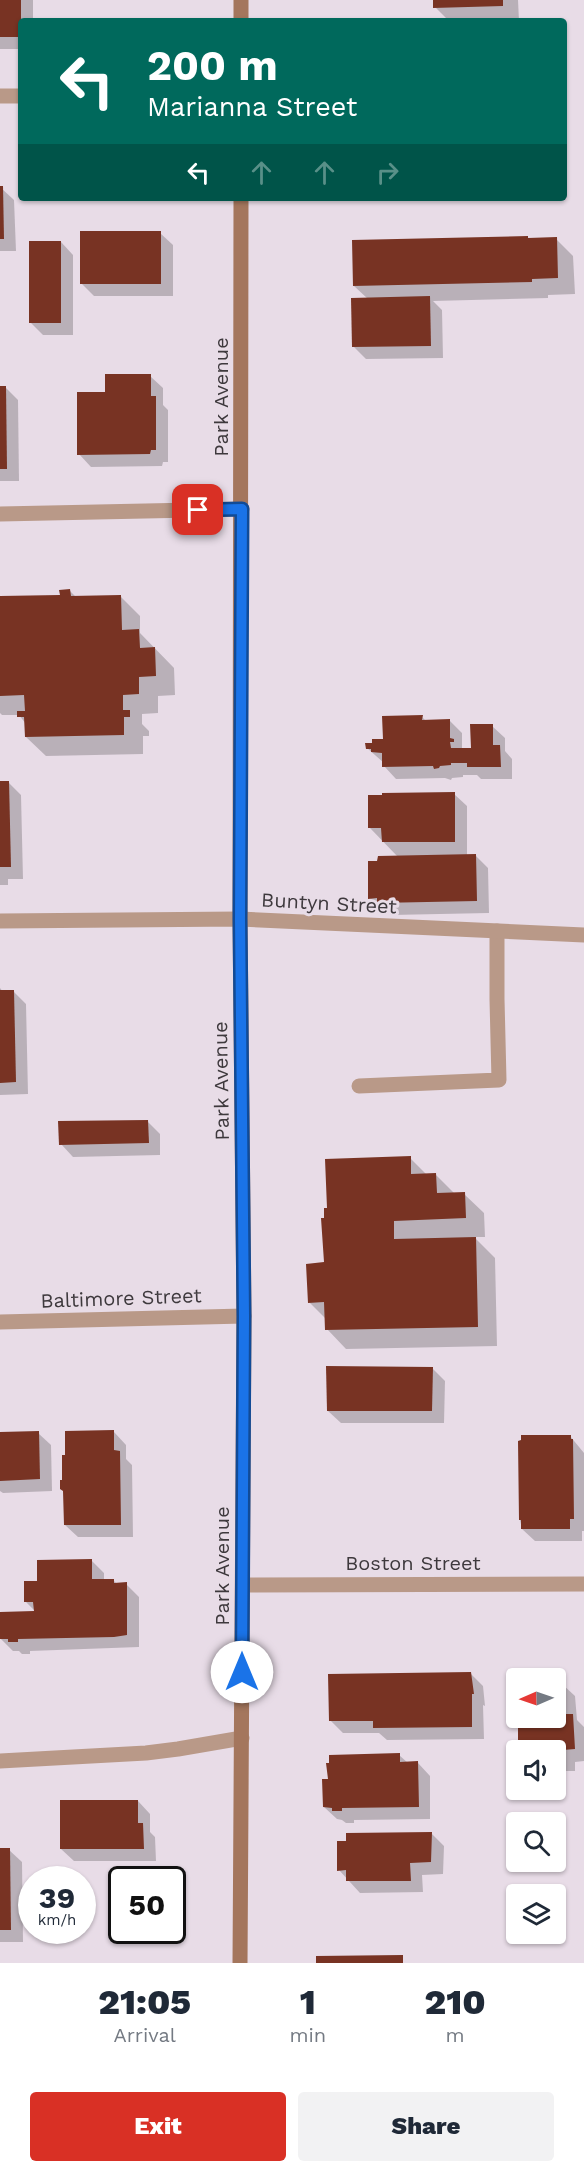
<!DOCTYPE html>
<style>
:root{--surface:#fff;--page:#f2f2f3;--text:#1f2937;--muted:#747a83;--accent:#d93025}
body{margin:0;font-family:"Work Sans",sans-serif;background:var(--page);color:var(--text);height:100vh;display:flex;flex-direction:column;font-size:22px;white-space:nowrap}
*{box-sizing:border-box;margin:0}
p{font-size:20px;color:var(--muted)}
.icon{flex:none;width:33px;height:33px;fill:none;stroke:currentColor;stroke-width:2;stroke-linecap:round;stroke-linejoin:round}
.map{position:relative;height:1963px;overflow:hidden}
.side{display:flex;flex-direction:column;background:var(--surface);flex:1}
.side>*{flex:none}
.guide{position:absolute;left:18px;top:18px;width:549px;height:183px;border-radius:6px;box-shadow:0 2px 4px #0004;background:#00695c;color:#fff;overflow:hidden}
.needle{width:39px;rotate:268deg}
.tools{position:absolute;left:506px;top:1668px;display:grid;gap:12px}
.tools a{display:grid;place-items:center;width:60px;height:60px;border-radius:6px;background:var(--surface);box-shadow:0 2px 4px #0004;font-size:30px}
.speed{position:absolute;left:18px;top:1866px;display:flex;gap:12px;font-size:30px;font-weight:700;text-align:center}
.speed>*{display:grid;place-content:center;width:78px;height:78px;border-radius:50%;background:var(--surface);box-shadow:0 2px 4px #0004;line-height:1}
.speed small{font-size:15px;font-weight:400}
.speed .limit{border:3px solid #111;border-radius:9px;background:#fff;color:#111}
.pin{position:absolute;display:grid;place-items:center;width:51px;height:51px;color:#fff;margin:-26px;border-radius:12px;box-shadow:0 3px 9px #0006}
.me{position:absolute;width:66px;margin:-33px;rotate:0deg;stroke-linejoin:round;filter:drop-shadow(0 0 4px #0008)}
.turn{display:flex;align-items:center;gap:21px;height:126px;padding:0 30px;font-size:27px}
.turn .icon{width:78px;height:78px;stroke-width:2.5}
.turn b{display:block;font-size:42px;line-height:51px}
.lanes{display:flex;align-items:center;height:57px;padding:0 30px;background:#0003;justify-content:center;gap:30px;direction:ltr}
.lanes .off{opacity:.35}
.eta{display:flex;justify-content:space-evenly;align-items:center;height:102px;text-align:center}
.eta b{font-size:36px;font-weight:800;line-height:42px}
.cta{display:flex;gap:12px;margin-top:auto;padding:12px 30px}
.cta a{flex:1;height:69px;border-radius:6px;background:var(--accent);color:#fff;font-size:24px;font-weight:800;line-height:69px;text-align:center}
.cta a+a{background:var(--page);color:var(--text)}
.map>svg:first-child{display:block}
</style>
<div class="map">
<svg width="584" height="1963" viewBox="0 0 584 1963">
<rect width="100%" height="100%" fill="#e8dce7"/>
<!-- shadow -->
<g fill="#0003">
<polygon points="0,0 33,0 33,21 21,21 21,49 0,49"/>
<polygon points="434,0 518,0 519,21 449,21 435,7"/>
<polygon points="0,187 14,200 16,251 0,251"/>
<polygon points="160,233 173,245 173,296 94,296 82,284"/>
<polygon points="527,237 530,239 556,239 573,256 575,294 548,295 548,298 433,301 442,310 443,358 366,359 354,347 368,299 354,286"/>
<polygon points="61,242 73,255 73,335 43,335 31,323"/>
<polygon points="150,376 163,388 163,405 168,410 168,462 163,462 162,466 91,467 79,454 107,394"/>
<polygon points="0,387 5,387 18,400 19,481 0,481"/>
<polygon points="70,591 76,597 120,596 140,616 140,633 174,668 175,695 158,696 158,713 142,714 142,724 149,731 149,736 143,736 143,754 46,756 26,737 26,724 19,715 2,715 0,713 0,598 61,597"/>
<polygon points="422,717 426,721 450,721 462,733 462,749 472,749 492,726 505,738 505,751 512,759 512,779 481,779 477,775 463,775 463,777 452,778 451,780 445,778 396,779 384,766 384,763 367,748"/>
<polygon points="8,782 21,795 23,879 8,879 8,885 0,885 0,783"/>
<polygon points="454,794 467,806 467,856 476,856 488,868 489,913 391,915 387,910 382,911 370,898 398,857 370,828"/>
<polygon points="0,988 3,992 13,991 26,1004 28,1094 0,1095"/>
<polygon points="147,1121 160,1134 160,1155 73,1157 61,1144"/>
<polygon points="410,1158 427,1175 436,1175 455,1194 464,1194 484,1213 485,1237 474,1237 495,1258 497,1346 346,1349 327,1329 326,1319 309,1302 326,1263"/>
<polygon points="432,1368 445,1381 444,1423 341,1423 328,1411"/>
<polygon points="114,1432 126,1445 126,1459 132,1465 133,1537 78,1537 65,1525 65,1492"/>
<polygon points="0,1433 38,1433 51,1445 52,1491 3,1493 0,1491"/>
<polygon points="570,1436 584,1453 584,1531 582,1531 582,1541 535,1541 522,1529 520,1520"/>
<polygon points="91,1560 104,1573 104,1581 113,1580 117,1584 126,1584 139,1597 139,1647 30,1651 30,1654 22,1654 19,1651 13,1651 0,1638 37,1613 26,1602 39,1582"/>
<polygon points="471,1674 483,1686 485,1706 483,1705 484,1739 387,1740 379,1733 343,1733 330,1720"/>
<polygon points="555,1682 562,1684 575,1696 577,1720 584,1727 584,1761 575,1762 575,1771 555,1771 555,1750 520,1750 519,1718 555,1718"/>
<polygon points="399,1755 408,1763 418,1763 430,1776 430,1819 354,1820 354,1823 346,1823 342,1820 337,1819 324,1807 330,1780"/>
<polygon points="138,1801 150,1814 150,1832 155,1837 156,1861 74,1861 61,1849"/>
<polygon points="431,1833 444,1846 443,1874 422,1875 423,1892 360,1893 339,1870"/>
<polygon points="0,1850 9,1850 22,1862 23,1942 0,1942"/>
</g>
<!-- building -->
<g fill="#783323">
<rect x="0" y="0" width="21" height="37"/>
<polygon points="433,0 503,0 503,6 433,8"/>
<polygon points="0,186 3,186 4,239 0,239"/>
<rect x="80" y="231" width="81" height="53"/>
<polygon points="528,236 528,238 557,237 558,278 532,279 532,282 353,286 352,240"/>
<rect x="29" y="241" width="32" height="82"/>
<polygon points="430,296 431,346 352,347 351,298"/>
<polygon points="105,374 151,374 151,396 156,396 156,450 151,450 150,454 77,455 77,392 105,392"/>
<polygon points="0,386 6,386 7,469 0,469"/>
<polygon points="70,589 71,596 121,595 122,630 139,629 140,648 155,647 156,676 139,677 139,694 123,695 123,710 130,710 130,717 124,717 124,735 25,737 24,717 17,717 17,711 25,711 24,695 0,696 0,596 60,595 59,590"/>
<polygon points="423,715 422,720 450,719 450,738 454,739 454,742 450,742 451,748 471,748 470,724 493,724 493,745 500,745 501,767 467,767 467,763 451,763 451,765 440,766 439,768 434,769 433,766 382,767 382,753 371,752 371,749 366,749 365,743 372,743 372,739 383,739 382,716"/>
<polygon points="0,781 9,781 11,867 0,867"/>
<polygon points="455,792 455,842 382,842 381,828 368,828 368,795 382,795 382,793"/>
<polygon points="476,854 477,901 377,903 377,898 368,899 368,861 377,861 378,856"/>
<polygon points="0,990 14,990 16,1082 0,1083"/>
<polygon points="148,1120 149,1143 59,1145 58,1121"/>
<polygon points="411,1156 411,1174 436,1173 437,1193 465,1192 466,1218 394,1221 394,1239 476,1237 478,1327 325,1330 324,1302 308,1303 306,1264 324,1262 321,1218 324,1218 324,1208 327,1208 325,1159"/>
<polygon points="326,1366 433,1367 432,1411 327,1411"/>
<polygon points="114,1430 114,1450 120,1451 121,1525 64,1525 63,1491 60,1489 60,1480 62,1480 62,1455 65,1455 65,1431"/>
<polygon points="39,1431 40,1479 0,1481 0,1432"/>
<polygon points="521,1435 571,1435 571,1439 573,1439 574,1519 570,1519 570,1529 521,1529 521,1520 519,1520 518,1441 521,1440"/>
<polygon points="92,1559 92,1579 114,1579 114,1583 127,1582 127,1635 114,1637 18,1639 18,1642 8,1642 8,1639 0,1639 0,1612 34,1611 33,1602 24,1602 24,1581 37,1581 37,1560"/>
<polygon points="471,1672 474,1694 472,1694 472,1727 373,1728 373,1721 329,1721 328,1674"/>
<polygon points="563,1682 566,1714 573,1714 575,1749 563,1750 563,1759 555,1759 555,1750 518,1750 518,1718 555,1718 555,1683"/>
<polygon points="400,1753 400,1762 418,1761 419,1807 342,1808 342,1811 332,1811 332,1808 323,1807 322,1779 328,1779 326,1763 329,1763 329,1755"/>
<polygon points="60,1800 138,1800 138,1823 143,1823 144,1849 60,1849"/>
<polygon points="432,1832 431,1862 410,1863 411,1881 346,1881 346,1870 337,1871 337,1841 346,1841 346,1833"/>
<polygon points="0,1848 10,1848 11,1930 0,1930"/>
<polygon points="403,1955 403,1963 316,1963 316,1956"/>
</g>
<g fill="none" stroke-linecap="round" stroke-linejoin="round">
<!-- service -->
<polyline stroke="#b99988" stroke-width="15" points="359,1086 499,1080 497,999 497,931"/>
<!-- minor -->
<g stroke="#b99988" stroke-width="15">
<polyline points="0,96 21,96"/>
<polyline points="0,514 242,509"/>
<polyline points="0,921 240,919 584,935"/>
<polyline points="0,1322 244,1316"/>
<polyline points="243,1585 584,1584"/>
<polyline points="0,1761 146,1753 178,1749 242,1738"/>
</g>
<!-- secondary -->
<g stroke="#a4765d" stroke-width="15">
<polyline points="241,21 241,0"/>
<polyline points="240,1963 244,1316 240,919 241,198"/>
</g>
</g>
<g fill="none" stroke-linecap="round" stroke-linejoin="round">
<!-- route casing -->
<g stroke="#114b97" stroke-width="15">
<polyline id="route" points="198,510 242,509 240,919 244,1316 242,1672"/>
</g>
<!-- route -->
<use href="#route" stroke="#1a73e8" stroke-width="10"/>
</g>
<g text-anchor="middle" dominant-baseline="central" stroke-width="6" stroke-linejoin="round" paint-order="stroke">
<!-- street labels -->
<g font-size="20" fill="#3e393d" stroke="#e8dce7">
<text transform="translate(221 397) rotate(-90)">Park Avenue</text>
<text transform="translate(329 903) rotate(3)">Buntyn Street</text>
<text transform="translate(221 1081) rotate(-91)">Park Avenue</text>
<text transform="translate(121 1298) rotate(-2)">Baltimore Street</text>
<text x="413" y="1563">Boston Street</text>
<text transform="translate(222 1566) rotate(-90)">Park Avenue</text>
</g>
</g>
</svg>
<div class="tools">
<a><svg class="needle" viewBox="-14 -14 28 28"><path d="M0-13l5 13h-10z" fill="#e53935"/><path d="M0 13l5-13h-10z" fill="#747a83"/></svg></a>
<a><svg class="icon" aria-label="sound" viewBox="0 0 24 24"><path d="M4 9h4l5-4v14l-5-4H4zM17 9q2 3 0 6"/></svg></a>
<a><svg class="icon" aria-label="search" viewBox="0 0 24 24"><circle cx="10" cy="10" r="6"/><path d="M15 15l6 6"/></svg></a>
<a><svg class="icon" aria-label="layers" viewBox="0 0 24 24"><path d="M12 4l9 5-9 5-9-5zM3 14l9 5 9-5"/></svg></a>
</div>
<div class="speed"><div>39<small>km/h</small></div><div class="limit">50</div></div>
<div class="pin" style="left:198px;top:510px;background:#d93025"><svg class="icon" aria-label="arrive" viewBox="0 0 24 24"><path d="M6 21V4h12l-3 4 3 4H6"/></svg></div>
<svg class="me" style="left:242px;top:1672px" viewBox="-20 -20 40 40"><circle r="19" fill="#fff"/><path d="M0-13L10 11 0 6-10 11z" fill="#1a73e8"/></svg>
<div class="guide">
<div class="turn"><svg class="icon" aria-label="left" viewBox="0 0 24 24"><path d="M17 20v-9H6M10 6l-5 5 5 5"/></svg><div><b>200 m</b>Marianna Street</div></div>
<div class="lanes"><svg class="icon" aria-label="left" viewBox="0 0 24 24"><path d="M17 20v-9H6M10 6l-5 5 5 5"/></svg><svg class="icon off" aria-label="ahead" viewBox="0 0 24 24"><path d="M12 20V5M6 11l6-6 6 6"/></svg><svg class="icon off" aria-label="ahead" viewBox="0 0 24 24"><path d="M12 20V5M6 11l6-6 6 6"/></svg><svg class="icon off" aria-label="right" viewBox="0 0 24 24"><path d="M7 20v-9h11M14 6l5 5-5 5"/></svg></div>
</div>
</div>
<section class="side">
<div class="eta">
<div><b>21:05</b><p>Arrival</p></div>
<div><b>1</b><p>min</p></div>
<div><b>210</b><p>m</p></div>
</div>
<div class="cta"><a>Exit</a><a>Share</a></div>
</section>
